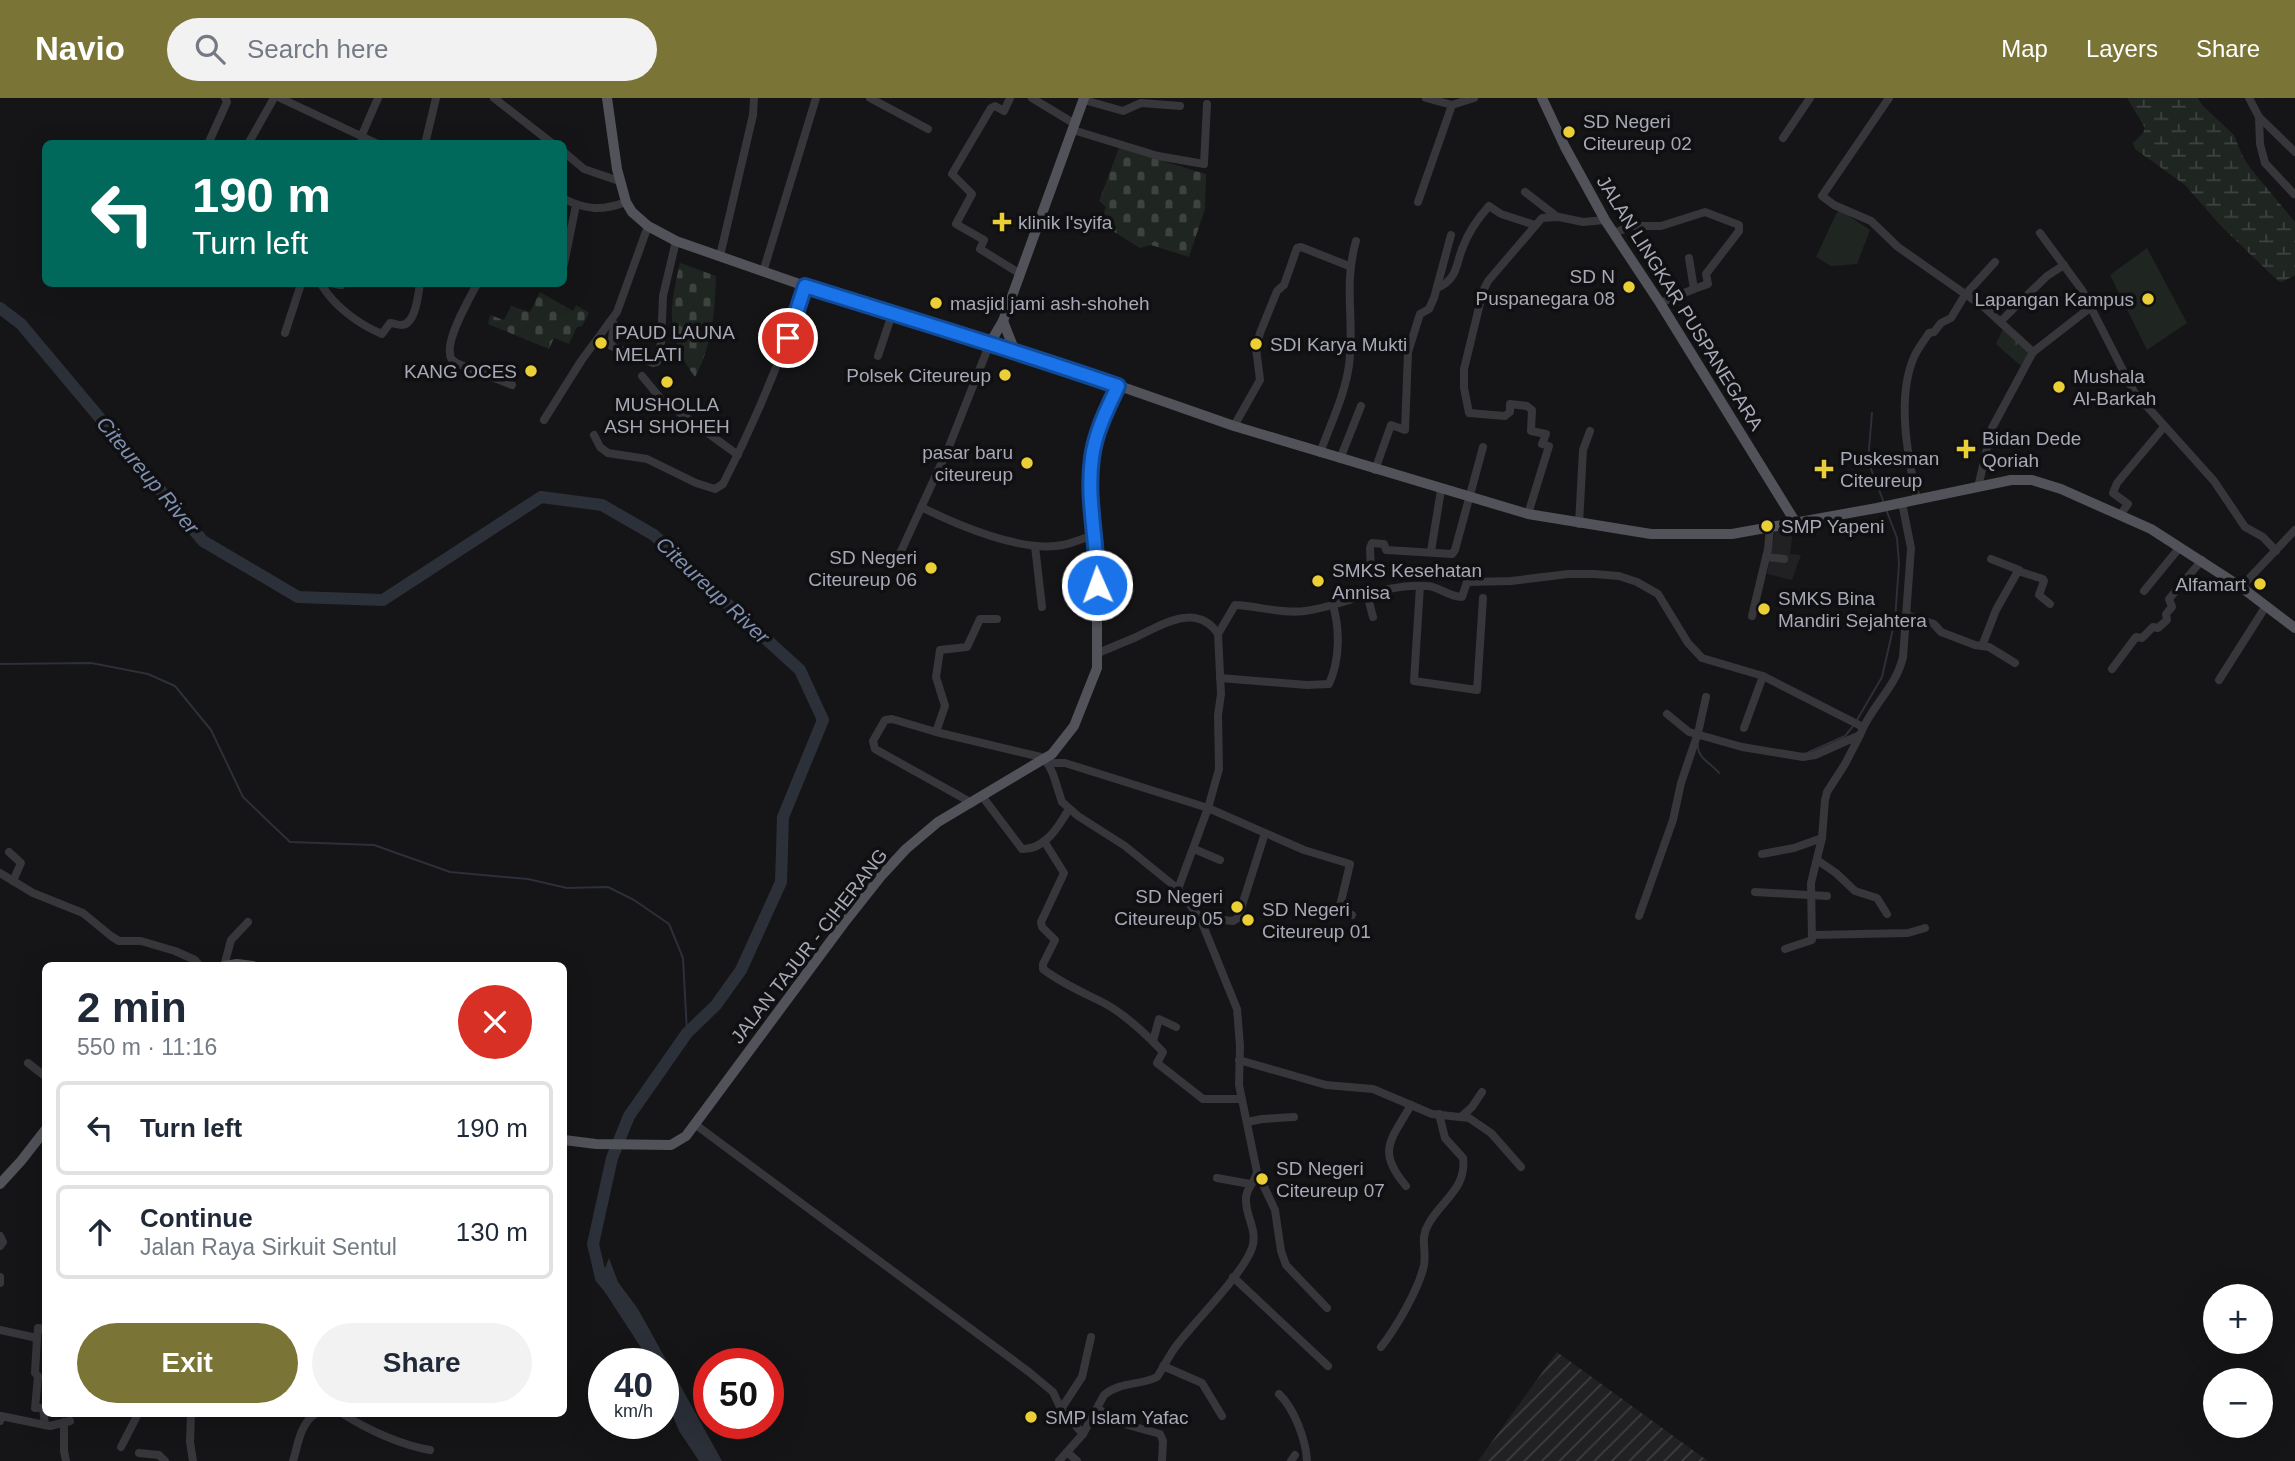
<!DOCTYPE html>
<meta charset="utf-8">
<style>
:root{--surface:#fff;--page:#f2f2f3;--text:#1f2937;--muted:#747a83;--line:#e0e1e3;--accent:#7b7437}
body{margin:0;font-family:Helvetica,sans-serif;background:var(--page);color:var(--text);height:100vh;display:flex;flex-direction:column;font-size:26px;white-space:nowrap}
*{box-sizing:border-box;margin:0}
p{font-size:23px;color:var(--muted)}
.icon{flex:none;width:38px;height:38px;fill:none;stroke:currentColor;stroke-width:2;stroke-linecap:round;stroke-linejoin:round}
.map{position:relative;flex:1;overflow:hidden}
.panel{position:absolute;left:42px;top:864px;width:525px;height:455px;display:flex;flex-direction:column;background:var(--surface);border-radius:10px;box-shadow:0 7px 28px #0002}
.panel>*{flex:none}
.hud{position:absolute;left:42px;top:42px;width:525px;height:147px;border-radius:10px;box-shadow:0 7px 28px #0002;background:#00695c;color:#fff;overflow:hidden}
.fabs{position:absolute;left:2203px;top:1186px;display:grid;gap:14px}
.fabs a{display:grid;place-items:center;width:70px;height:70px;border-radius:50%;background:var(--surface);box-shadow:0 7px 28px #0002;font-size:35px}
.speed{position:absolute;left:588px;top:1250px;display:flex;gap:14px;font-size:35px;font-weight:700;text-align:center}
.speed>*{display:grid;place-content:center;width:91px;height:91px;border-radius:50%;background:var(--surface);box-shadow:0 7px 28px #0002;line-height:1}
.speed small{font-size:18px;font-weight:400}
.speed .limit{border:10px solid #d22;background:#fff;color:#111}
.pin{position:absolute;display:grid;place-items:center;width:60px;height:60px;color:#fff;margin:-30px;border:4px solid #fff;border-radius:50%;box-shadow:0 2px 7px #0007}
.me{position:absolute;width:77px;margin:-38px;rotate:358deg;stroke-linejoin:round;filter:drop-shadow(0 0 5px #0008)}
.turn{display:flex;align-items:center;gap:24px;height:147px;padding:0 35px;font-size:32px}
.turn .icon{width:91px;height:91px;stroke-width:2.5}
.turn b{display:block;font-size:49px;line-height:60px}
.round{display:grid;place-items:center;flex:none;width:74px;height:74px;border-radius:37px;background:var(--page)}
.summary{display:flex;align-items:center;justify-content:space-between;height:119px;padding:0 35px}
h1{font-size:42px;font-weight:700;line-height:52px}
.button{display:flex;gap:14px;margin-top:auto;padding:14px 35px}
.button a{flex:1;height:80px;border-radius:42px;background:var(--accent);color:#fff;font-size:28px;font-weight:700;line-height:80px;text-align:center}
.button a+a{background:var(--page);color:var(--text)}
ul{padding:0;list-style:none}
li{display:flex;align-items:center;gap:21px;height:94px;margin:0 14px 10px;padding:0 21px;border:4px solid var(--line);border-radius:10px}
li div{flex:1}
li b{display:block;font-size:26px}
li em{font-style:normal}
header{display:flex;align-items:center;gap:42px;box-sizing:border-box;height:98px;padding:0 35px;background:var(--accent);color:#fff}
header strong{font-size:33px}
nav{display:flex;gap:38px;margin-inline-start:auto;font-size:24px}
.search{width:490px;height:63px;background:var(--page);display:flex;align-items:center;gap:18px;box-sizing:border-box;padding:0 24px;border-radius:38px;color:var(--muted);font-size:26px}
.map>svg:first-child{display:block}
</style>
<header>
<strong>Navio</strong>
<div class="search"><svg class="icon" aria-label="search" viewBox="0 0 24 24"><circle cx="10" cy="10" r="6"/><path d="M15 15l6 6"/></svg>Search here</div>
<nav><a>Map</a><a>Layers</a><a>Share</a></nav>
</header>
<div class="map">
<svg width="2295" height="1363" viewBox="0 0 2295 1363">
<defs>
<pattern id="industrial-furrows" width="10" height="10" patternUnits="userSpaceOnUse" patternTransform="scale(1.75)"><rect width="10" height="10" fill="#212023"/><path d="M-1 1l2-2M0 10L10 0M9 11l2-2" fill="none" stroke="#3e3e41"/></pattern>
<pattern id="wetland-marsh" width="20" height="14" patternUnits="userSpaceOnUse" patternTransform="scale(1.75)"><rect width="20" height="14" fill="#1f2621"/><path d="M1 5h8M5 5V1M11 12h8M15 12V8" fill="none" stroke="#3d433f"/></pattern>
<pattern id="cemetery-stones" width="16" height="16" patternUnits="userSpaceOnUse" patternTransform="scale(1.75)"><rect width="16" height="16" fill="#1f2621"/><path d="M2 7V4a2 2 0 0 1 4 0v3zM10 15v-3a2 2 0 0 1 4 0v3z" fill="#3d433f"/></pattern>
<pattern id="park-crowns" width="20" height="18" patternUnits="userSpaceOnUse" patternTransform="scale(1.75)"><rect width="20" height="18" fill="#1f2621"/><path d="M2 6a3 3 0 1 1 6 0M12 15a3 3 0 1 1 6 0" fill="none" stroke="#3d433f"/></pattern>
</defs>
<rect width="100%" height="100%" fill="#151416"/>
<!-- built -->
<polygon fill="#212023" points="1793,432 1790,456 1801,457 1792,482 1767,476 1775,433"/>
<!-- industrial -->
<polygon fill="url(#industrial-furrows)" points="1557,1254 1708,1363 1478,1363"/>
<!-- wetland -->
<polygon fill="url(#wetland-marsh)" points="2127,0 2198,0 2202,7 2234,37 2243,59 2251,71 2295,124 2295,177 2282,184 2278,183 2220,127 2185,87 2135,51 2133,45 2143,35 2145,30"/>
<!-- cemetery -->
<g fill="url(#cemetery-stones)">
<polygon points="1119,50 1206,76 1205,111 1189,159 1151,147 1140,150 1100,125 1106,109 1099,103"/>
<path d="M680 165 716 178C715 213 712 248 695 279 665 239 669 211 680 165Z"/>
<polygon points="540,194 573,213 576,207 589,215 582,228 577,229 569,246 554,240 549,251 488,226 490,217 504,222 511,208 530,214"/>
</g>
<!-- park -->
<polygon fill="url(#park-crowns)" points="2003,231 2029,254 2021,268 1996,246"/>
<!-- garden -->
<g fill="#1f2621">
<polygon points="1840,112 1870,132 1857,166 1831,168 1816,159 1836,116"/>
<polygon points="2147,150 2187,225 2147,252 2110,177"/>
</g>
<!-- water -->
<polygon fill="#2b3039" points="609,1160 618,1184 638,1211 722,1363 699,1363 679,1333 663,1294 663,1265 651,1265 599,1185"/>
<g fill="none" stroke-linecap="round" stroke-linejoin="round">
<!-- stream -->
<g stroke="#2b3039" stroke-width="2">
<polyline points="1872,315 1868,363 1884,405"/>
<polyline points="0,566 91,565 148,576 175,588 211,632 243,699 290,744 374,747 450,774 528,781 567,790 608,789 634,802 669,826 683,860 687,935"/>
<polyline points="1857,622 1882,579 1895,522 1899,466 1897,440 1886,411"/>
<path d="M1698 647C1697 660 1711 665 1719 675"/>
<polyline points="1809,654 1845,638 1854,627"/>
</g>
<!-- river -->
<polyline stroke="#2b3039" stroke-width="12" points="0,210 21,226 203,443 298,499 383,502 541,399 602,407 654,437 700,481 800,572 823,622 783,719 781,784 741,872 716,907 687,935 629,1018 612,1060 593,1146 601,1180 611,1192"/>
<!-- minor -->
<g stroke="#36363b" stroke-width="8">
<polyline points="280,0 378,46"/>
<polyline points="494,0 553,46"/>
<polyline points="870,0 928,31"/>
<polyline points="1010,0 1004,13 995,8 991,10 952,76 972,96 956,126 984,142 980,151 1019,175"/>
<polyline points="1032,0 1075,26"/>
<polyline points="1426,0 1452,7 1474,0"/>
<polyline points="1889,0 1822,98 1834,107 1871,123 1898,149 1985,210 2033,254"/>
<polyline points="2249,0 2259,19 2260,46 2265,65 2294,96"/>
<polyline points="1084,2 1123,13 1141,5 1180,8"/>
<polyline points="2259,19 2295,54"/>
<polyline points="1073,32 1158,58 1204,66 1207,6"/>
<polyline points="361,39 378,0"/>
<polyline points="1783,40 1810,0"/>
<polyline points="208,46 227,4 225,0"/>
<polyline points="248,46 274,0"/>
<polyline points="425,46 436,0"/>
<polyline points="564,54 584,71 619,83"/>
<polyline points="1525,94 1556,118"/>
<path d="M564 101C587 112 602 113 626 104"/>
<polyline points="1418,104 1452,7"/>
<polyline points="1614,135 1632,128 1661,128 1705,114 1739,127 1739,133 1706,176 1708,186 1694,191"/>
<polyline points="2040,135 2082,192 2134,294 2214,383 2245,429 2263,439 2276,453"/>
<polyline points="720,158 753,17 754,0"/>
<polyline points="564,166 576,107"/>
<polyline points="763,174 816,0"/>
<path d="M321 186C334 208 358 226 382 236L390 225C394 225 397 227 401 227 416 227 418 196 420 186"/>
<polyline points="335,186 341,187"/>
<path d="M477 186C469 201 447 239 450 255 450 261 452 261 456 265L512 287"/>
<path d="M1437 190C1457 182 1456 167 1462 151 1468 135 1478 120 1489 108L1501 116 1535 127"/>
<polyline points="1660,205 1694,191 1689,160"/>
<polyline points="2001,223 2047,178 2064,167"/>
<polyline points="609,225 614,226 611,248 653,265 657,264 661,245 663,198 676,143"/>
<polyline points="285,235 301,186"/>
<polyline points="878,258 892,216"/>
<polyline points="642,278 661,301 738,357"/>
<polyline points="544,322 581,263 617,214 648,128"/>
<polyline points="1234,328 1260,282 1256,250 1260,235 1277,193 1284,187 1297,150 1301,149 1349,168"/>
<path d="M594 337 600 349 608 355 647 361 696 385 715 391 723 386C756 322 783 257 805 188"/>
<path d="M1320 355C1330 327 1345 297 1349 267 1355 223 1343 188 1356 143"/>
<polyline points="1340,361 1361,308"/>
<polyline points="1375,372 1391,327 1405,332 1408,254 1420,216 1429,211 1434,200 1451,137"/>
<polyline points="1978,389 1992,330 2033,254 2091,209"/>
<path d="M1917 402C1908 359 1896 300 1914 259 1918 250 1924 243 1929 235L1934 234 1941 225 1951 220 1965 197 1995 164"/>
<path d="M921 409C957 427 1022 455 1063 447 1073 445 1084 440 1094 437"/>
<polyline points="1528,416 1549,348 1542,346 1546,336 1531,333 1532,312 1527,308 1510,306 1510,314 1505,318 1469,315 1464,290 1464,271 1483,193 1488,183 1542,120 1559,119 1583,124 1605,122"/>
<polyline points="2120,417 2128,406 2113,395 2117,385 2164,329"/>
<polyline points="1579,426 1583,352 1590,333"/>
<polyline points="1035,448 1042,509"/>
<polyline points="1431,453 1441,392"/>
<polyline points="1766,459 1784,461"/>
<polyline points="1991,461 2019,472"/>
<polyline points="896,464 948,351 990,245"/>
<polyline points="1371,475 1370,450 1372,445 1384,446 1386,452 1452,456 1455,452 1483,349"/>
<polyline points="1420,488 1414,583 1477,592 1483,500"/>
<polyline points="2241,489 2295,432"/>
<polyline points="2144,493 2180,449"/>
<polyline points="1367,496 1373,519"/>
<polyline points="1096,499 1117,499 1124,494"/>
<polyline points="1907,517 1934,526 1941,534 1975,547 1989,549 2015,565"/>
<polyline points="1752,518 1768,451 1770,430"/>
<path d="M1218 536 1235 507C1259 508 1281 516 1305 513 1347 507 1383 485 1427 488 1439 488 1448 499 1462 499L1467 484 1511 483 1568 476H1594L1619 478 1637 484 1658 496 1688 545 1702 560 1763 578 1863 629"/>
<polyline points="1982,548 1996,512 2018,473 2043,481 2044,483 2039,497 2050,506"/>
<path d="M1098 555C1110 550 1122 545 1134 540 1160 528 1196 503 1218 536L1221 596 1218 617 1219 671 1208 710 1178 791"/>
<polyline points="2112,571 2136,539 2142,540 2153,529 2158,530 2167,522 2166,516 2172,509 2169,501 2202,462"/>
<path d="M1220 580 1307 587 1329 586C1340 562 1340 532 1333 507"/>
<polyline points="2219,582 2266,508"/>
<path d="M1667 616 1689 634 1742 649 1803 659 1815 657 1860 637C1870 609 1896 590 1903 559L1911 450 1902 405"/>
<polyline points="1744,630 1763,578"/>
<polyline points="936,634 945,608 936,579 940,552 967,549 980,521 997,521"/>
<polyline points="1047,665 1065,665 1208,710 1304,752 1350,766 1339,812 1352,817"/>
<path d="M982 698 1022 751C1045 752 1059 728 1069 711"/>
<path d="M972 705 875 651 873 643 885 622 892 621 936 634 1045 660 1053 676 1062 704 1078 718 1125 748 1178 791 1200 820 1237 911 1240 948 1239 987 1257 1074C1255 1085 1245 1090 1246 1103 1246 1119 1258 1133 1252 1150 1243 1176 1195 1223 1177 1247 1169 1257 1164 1269 1157 1279 1139 1288 1121 1283 1104 1297L1083 1336 1059 1363"/>
<path d="M1044 743 1064 775 1041 824 1042 829 1055 842 1043 866V871C1061 885 1080 893 1100 903 1123 914 1145 935 1163 954L1157 965 1203 1001H1241"/>
<polyline points="1194,751 1220,762"/>
<polyline points="9,754 21,765 13,783"/>
<polyline points="1762,756 1794,750 1822,740"/>
<polyline points="1817,762 1836,775 1855,793 1877,800 1887,816"/>
<polyline points="0,775 33,795 83,815 111,838 119,843 141,843 175,853 195,862 200,868"/>
<polyline points="1755,794 1827,798"/>
<polyline points="1639,818 1673,722 1681,685 1698,635 1706,599"/>
<polyline points="1200,820 1233,823 1238,820 1265,735"/>
<polyline points="1813,837 1908,835 1925,830"/>
<polyline points="1785,851 1812,842 1811,785 1822,740 1825,702 1827,694 1845,666 1860,637"/>
<polyline points="224,868 231,842 248,824"/>
<polyline points="1153,943 1159,921 1176,929"/>
<polyline points="1239,962 1326,987 1373,991 1432,1016 1469,1020 1491,1035 1521,1069"/>
<polyline points="28,965 46,979"/>
<polyline points="1462,1018 1472,1009 1482,994"/>
<polyline points="1247,1024 1262,1021 1294,1019"/>
<polyline points="696,1027 1029,1274 1053,1294 1061,1311 1083,1336"/>
<polyline points="1257,1074 1275,1112 1281,1153 1286,1167 1327,1210"/>
<polyline points="1217,1080 1250,1086"/>
<path d="M1406 1088C1376 1053 1391 1042 1411 1007"/>
<polyline points="0,1138 3,1144 0,1148"/>
<polyline points="0,1179 0,1185"/>
<polyline points="1233,1179 1328,1268"/>
<polyline points="0,1232 37,1240 35,1275 38,1278 35,1310 43,1310 45,1327"/>
<polyline points="37,1240 38,1230 46,1231"/>
<path d="M1381 1249C1396 1230 1419 1191 1424 1167 1427 1150 1419 1142 1429 1125 1442 1102 1467 1090 1463 1060L1445 1040 1439 1016"/>
<polyline points="1163,1268 1202,1285 1222,1318"/>
<path d="M1279 1296C1294 1310 1306 1342 1307 1363"/>
<polyline points="1061,1311 1082,1279 1091,1239"/>
<polyline points="1098,1311 1128,1327 1160,1336 1163,1343 1162,1363"/>
<polyline points="191,1316 190,1344 193,1363"/>
<path d="M343 1316C368 1332 401 1347 430 1352"/>
<polyline points="0,1323 1,1318 50,1328 70,1323"/>
<polyline points="64,1324 64,1353 66,1363"/>
<polyline points="121,1349 138,1316"/>
<polyline points="1067,1354 1077,1363"/>
<polyline points="139,1355 159,1357 165,1363"/>
<path d="M293 1363C298 1347 300 1326 315 1316"/>
<polyline points="1291,1363 1295,1357"/>
</g>
<!-- major -->
<g stroke="#52525a" stroke-width="10">
<polyline points="607,0 617,71 626,104 632,114 648,128 676,143 805,188 1014,251 1234,328 1528,416 1651,436 1732,436 1877,410 2011,382 2032,382 2061,391 2151,431 2241,489 2295,530"/>
<polyline points="1542,0 1565,49 1605,122 1660,205 1796,425"/>
<polyline points="1003,223 1014,251"/>
<polyline points="990,245 1003,223 1084,0"/>
<polyline points="224,868 237,866 253,868"/>
<polyline points="564,1042 596,1046 671,1047 686,1038 844,825 882,777 906,751 938,724 1052,656 1074,628 1097,570 1097,470 1091,396 1092,359 1096,341 1118,288"/>
<polyline points="0,1086 21,1063 46,1031"/>
</g>
</g>
<g fill="none" stroke-linecap="round" stroke-linejoin="round">
<!-- route casing -->
<g stroke="#114b97" stroke-width="18">
<path id="route" d="M788 240 805 188C910 221 1014 252 1118 288 1107 311 1095 335 1092 360 1086 402 1098 445 1097 487"/>
</g>
<!-- route -->
<use href="#route" stroke="#1a73e8" stroke-width="12"/>
</g>
<!-- markers -->
<g fill="#ebcf37" stroke="#100f11" stroke-width="2.5">
<circle cx="1569" cy="34" r="7"/>
<path d="M998.5 113.5h7v7h7v7h-7v7h-7v-7h-7v-7h7z"/>
<circle cx="1629" cy="189" r="7"/>
<circle cx="2148" cy="201" r="7"/>
<circle cx="936" cy="205" r="7"/>
<circle cx="601" cy="245" r="7"/>
<circle cx="1256" cy="246" r="7"/>
<circle cx="531" cy="273" r="7"/>
<circle cx="1005" cy="277" r="7"/>
<circle cx="667" cy="284" r="7"/>
<circle cx="2059" cy="289" r="7"/>
<path d="M1962.5 340.5h7v7h7v7h-7v7h-7v-7h-7v-7h7z"/>
<circle cx="1027" cy="365" r="7"/>
<path d="M1820.5 360.5h7v7h7v7h-7v7h-7v-7h-7v-7h7z"/>
<circle cx="1767" cy="428" r="7"/>
<circle cx="931" cy="470" r="7"/>
<circle cx="1318" cy="483" r="7"/>
<circle cx="2260" cy="486" r="7"/>
<circle cx="1764" cy="511" r="7"/>
<circle cx="1237" cy="809" r="7"/>
<circle cx="1248" cy="822" r="7"/>
<circle cx="1262" cy="1081" r="7"/>
<circle cx="1031" cy="1319" r="7"/>
</g>
<g text-anchor="middle" dominant-baseline="central" stroke-width="7" stroke-linejoin="round" paint-order="stroke">
<!-- poi labels -->
<g font-size="19" fill="#a7a9b6" stroke="#100f11" text-anchor="start">
<text x="1583" y="23">SD Negeri<tspan x="1583" dy="22">Citeureup 02</tspan></text>
<text x="1018" y="124">klinik l'syifa</text>
<text x="1615" y="178" text-anchor="end">SD N<tspan x="1615" dy="22">Puspanegara 08</tspan></text>
<text x="2134" y="201" text-anchor="end">Lapangan Kampus</text>
<text x="950" y="205">masjid jami ash-shoheh</text>
<text x="615" y="234">PAUD LAUNA<tspan x="615" dy="22">MELATI</tspan></text>
<text x="1270" y="246">SDI Karya Mukti</text>
<text x="517" y="273" text-anchor="end">KANG OCES</text>
<text x="991" y="277" text-anchor="end">Polsek Citeureup</text>
<text x="2073" y="278">Mushala<tspan x="2073" dy="22">Al-Barkah</tspan></text>
<text x="667" y="306" text-anchor="middle">MUSHOLLA<tspan x="667" dy="22">ASH SHOHEH</tspan></text>
<text x="1982" y="340">Bidan Dede<tspan x="1982" dy="22">Qoriah</tspan></text>
<text x="1013" y="354" text-anchor="end">pasar baru<tspan x="1013" dy="22">citeureup</tspan></text>
<text x="1840" y="360">Puskesman<tspan x="1840" dy="22">Citeureup</tspan></text>
<text x="1781" y="428">SMP Yapeni</text>
<text x="917" y="459" text-anchor="end">SD Negeri<tspan x="917" dy="22">Citeureup 06</tspan></text>
<text x="1332" y="472">SMKS Kesehatan<tspan x="1332" dy="22">Annisa</tspan></text>
<text x="2246" y="486" text-anchor="end">Alfamart</text>
<text x="1778" y="500">SMKS Bina<tspan x="1778" dy="22">Mandiri Sejahtera</tspan></text>
<text x="1223" y="798" text-anchor="end">SD Negeri<tspan x="1223" dy="22">Citeureup 05</tspan></text>
<text x="1262" y="811">SD Negeri<tspan x="1262" dy="22">Citeureup 01</tspan></text>
<text x="1276" y="1070">SD Negeri<tspan x="1276" dy="22">Citeureup 07</tspan></text>
<text x="1045" y="1319">SMP Islam Yafac</text>
</g>
<!-- street labels -->
<g font-size="19" fill="#a7a9b6" stroke="#100f11">
<text transform="translate(1680 205) rotate(58)">JALAN LINGKAR PUSPANEGARA</text>
<text transform="translate(809 848) rotate(-52)">JALAN TAJUR - CIHERANG</text>
</g>
<!-- water labels -->
<g font-size="21" font-style="italic" fill="#7f90b0" stroke="#100f11">
<text transform="translate(148 377) rotate(50)">Citeureup River</text>
<text transform="translate(713 492) rotate(43)">Citeureup River</text>
</g>
</g>
</svg>
<div class="fabs">
<a>+</a>
<a>−</a>
</div>
<div class="speed"><div>40<small>km/h</small></div><div class="limit">50</div></div>
<div class="pin" style="left:788px;top:240px;background:#d93025"><svg class="icon" aria-label="arrive" viewBox="0 0 24 24"><path d="M6 21V4h12l-3 4 3 4H6"/></svg></div>
<svg class="me" style="left:1097px;top:487px" viewBox="-20 -20 40 40"><circle r="17" fill="#1a73e8" stroke="#fff" stroke-width="3"/><path d="M0-11L8 9 0 5-8 9z" fill="#fff"/></svg>
<div class="hud">
<div class="turn"><svg class="icon" aria-label="left" viewBox="0 0 24 24"><path d="M17 20v-9H6M10 6l-5 5 5 5"/></svg><div><b>190 m</b>Turn left</div></div>
</div>
<section class="panel">
<div class="summary"><div><h1>2 min</h1><p>550 m · 11:16</p></div><a class="round" style="background:#d93025;color:#fff"><svg class="icon" aria-label="close" viewBox="0 0 24 24"><path d="M6 6l12 12M18 6L6 18"/></svg></a></div>
<ul>
<li><svg class="icon" aria-label="left" viewBox="0 0 24 24"><path d="M17 20v-9H6M10 6l-5 5 5 5"/></svg><div><b>Turn left</b></div><em>190 m</em></li>
<li><svg class="icon" aria-label="ahead" viewBox="0 0 24 24"><path d="M12 20V5M6 11l6-6 6 6"/></svg><div><b>Continue</b><p>Jalan Raya Sirkuit Sentul</p></div><em>130 m</em></li>
</ul>
<div class="button"><a>Exit</a><a>Share</a></div>
</section>
</div>
